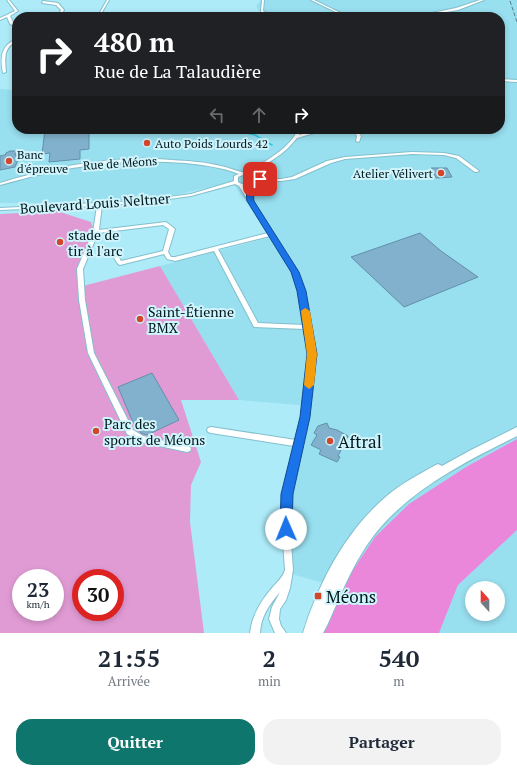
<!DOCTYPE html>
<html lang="fr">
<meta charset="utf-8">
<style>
:root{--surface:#fff;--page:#f2f2f3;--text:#1f2937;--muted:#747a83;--accent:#0f766e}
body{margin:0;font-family:"PT Serif",serif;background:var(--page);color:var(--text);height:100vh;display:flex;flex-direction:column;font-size:15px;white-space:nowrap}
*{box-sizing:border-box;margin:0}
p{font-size:13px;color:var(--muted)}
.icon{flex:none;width:22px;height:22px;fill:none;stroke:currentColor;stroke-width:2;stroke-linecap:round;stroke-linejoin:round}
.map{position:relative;height:633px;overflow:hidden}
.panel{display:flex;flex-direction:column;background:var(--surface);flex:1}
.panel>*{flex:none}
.hud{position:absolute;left:12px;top:12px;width:493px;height:122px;border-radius:16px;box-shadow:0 2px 6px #0003;background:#202124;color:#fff;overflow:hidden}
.needle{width:26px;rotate:339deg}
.fabs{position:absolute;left:465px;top:581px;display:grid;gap:8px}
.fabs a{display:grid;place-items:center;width:40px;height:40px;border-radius:50%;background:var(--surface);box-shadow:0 2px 6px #0003;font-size:20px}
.speed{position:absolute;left:12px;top:569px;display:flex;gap:8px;font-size:20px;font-weight:700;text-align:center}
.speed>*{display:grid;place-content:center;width:52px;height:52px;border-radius:50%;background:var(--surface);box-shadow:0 2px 6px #0003;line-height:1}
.speed small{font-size:10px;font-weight:400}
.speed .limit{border:6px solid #d22;background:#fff;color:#111}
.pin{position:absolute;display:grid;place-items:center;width:34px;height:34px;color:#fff;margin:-17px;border-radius:8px;box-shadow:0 2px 6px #0006}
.me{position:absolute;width:44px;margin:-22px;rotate:359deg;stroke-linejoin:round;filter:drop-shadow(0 0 3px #0008)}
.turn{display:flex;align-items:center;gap:14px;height:84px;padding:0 16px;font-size:18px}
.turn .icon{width:52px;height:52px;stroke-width:2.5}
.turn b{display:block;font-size:28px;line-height:34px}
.lanes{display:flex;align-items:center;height:38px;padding:0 16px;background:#0003;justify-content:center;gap:20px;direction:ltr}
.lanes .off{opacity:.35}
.eta{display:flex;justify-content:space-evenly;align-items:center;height:68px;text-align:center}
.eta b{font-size:24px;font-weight:600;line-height:28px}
.button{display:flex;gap:8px;margin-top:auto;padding:8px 16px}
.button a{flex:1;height:46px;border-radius:16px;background:var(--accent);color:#fff;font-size:16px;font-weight:600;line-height:46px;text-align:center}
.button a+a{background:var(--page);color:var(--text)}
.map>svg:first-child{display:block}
</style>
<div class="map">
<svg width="517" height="633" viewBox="0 0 517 633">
<rect width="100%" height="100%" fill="#aeebf9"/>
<!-- built -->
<g fill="#98dfef" fill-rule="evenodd">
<polygon points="261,0 517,0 517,439 466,467 341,588 292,574 289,501 311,406 239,400 160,266 271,237 232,182 149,201 101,204 0,203 0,89 17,90 17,129 500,129 500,17 269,17 259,11 256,6"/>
<path d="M517 530V633H439L458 585ZM472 588H498V614H472Z"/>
</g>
<!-- green -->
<path fill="#e19bd4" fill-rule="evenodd" d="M57 211 91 222 94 231 78 265 79 287 160 266 239 400H181L201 462 191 485 190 522 204 633H0V214ZM21 578H55V612H21ZM81 578H115V612H81Z"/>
<!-- forest -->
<polygon fill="#eb87db" points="517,439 517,530 458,585 439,633 322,633 341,588 375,537 409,504 466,467"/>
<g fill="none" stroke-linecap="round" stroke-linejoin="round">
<!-- stream -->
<polyline stroke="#2fcbe7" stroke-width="1.5" points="229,129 255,135 272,145"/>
</g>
<!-- building -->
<g fill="#81b1cc" stroke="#6191aa">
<polygon points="45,129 89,129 89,149 80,150 80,159 49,162 50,153 42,154"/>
<polygon points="10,151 16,151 15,155 20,155 15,167 0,170 0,156 5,155 6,153"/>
<polygon points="431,168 447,168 452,177 436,178"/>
<polygon points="420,233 441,251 478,277 404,307 351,257"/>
<polygon points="152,373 179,420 147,435 141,433 137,426 134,425 118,387"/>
<polygon points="327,423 329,428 337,430 348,436 338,456 340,457 337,462 319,454 321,450 311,445 317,435 314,433 318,426"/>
</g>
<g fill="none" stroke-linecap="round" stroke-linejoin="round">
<!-- minor casing -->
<g stroke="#83bfcc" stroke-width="2">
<g id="minor">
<polygon points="7,0 9,0 18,11 10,16 14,24 12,25 10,24 7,17 0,20 0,18 15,11"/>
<polygon points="107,0 109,0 101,14 102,17 100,17 99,14"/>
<polygon points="262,0 264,0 263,11 275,17 272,17 261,12"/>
<polygon points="311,0 314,0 349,17 346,17"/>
<polygon points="480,0 484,0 458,10 418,17 412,17 456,8"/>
<polygon points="43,1 58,3 64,10 60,17 58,17 61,10 56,5 42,3"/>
<path d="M17 39V41C3 48 5 58 6 72L3 73C0 57 1 45 17 39Z"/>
<polygon points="500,79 517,80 517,82 500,81"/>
<path d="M298 129H302L299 135 321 129H328L297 138 288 148 281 154 255 172 258 173 262 179H281L292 177 327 161 345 157 412 152 444 153 459 156 479 171 477 172H475L456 158 444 155 412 154 345 159 331 163 295 179 281 181H261L255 186 244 188 298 272 304 291 315 354 309 417 291 494 289 515 293 570 290 588 286 600 280 609 279 619 281 626 284 630 286 633H275L269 619 272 607 280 592C269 605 261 616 260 633H250C252 615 261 601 272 588 277 582 283 577 285 570L281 515 283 494 294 446 211 433 208 432 207 430 208 428 211 427 296 440 301 417 309 354 305 329 254 327 214 251 175 261 167 259 164 254 120 265 118 264 111 253 112 252H116L121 261 163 251 169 229 163 225 98 233 83 269 85 300 94 353 133 430 143 436 187 446 190 447 191 449 190 451 187 452 141 442 127 434 88 353 79 300 77 269 93 232 97 206 0 210V208L140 201 191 194 234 181V176L239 174C221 167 203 165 185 163 139 159 92 163 47 173 31 176 16 181 0 185V183C56 166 114 155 172 160 189 161 205 162 221 166 228 167 235 171 242 172 245 172 247 171 251 171 267 159 290 149 298 129ZM248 173 254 175 258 178 257 181C250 186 245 186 238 182V177ZM235 184 239 186 268 233 175 257H171L168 252 175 229 166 222 99 230 102 205 140 203 191 196ZM270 236 292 272 298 291 304 325 258 323 218 249Z"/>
<polygon points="348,129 357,130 361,136 359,142 356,141 357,136 354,132"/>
</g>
</g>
<!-- major casing -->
<g stroke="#83bfcc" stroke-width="2">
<path id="major" d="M517 427V436C461 464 400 494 365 548 354 565 345 584 337 603 332 613 329 623 323 633H303C319 582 346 530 388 495 402 483 418 475 434 466L438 464 442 466 471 450Z"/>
</g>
<!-- minor -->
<use href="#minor" fill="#fff" fill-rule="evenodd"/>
<!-- major -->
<use href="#major" fill="#fff" fill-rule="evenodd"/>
<!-- rail -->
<polyline stroke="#557f88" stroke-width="1" stroke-dasharray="4 2" stroke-linecap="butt" points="510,1 517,22"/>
</g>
<!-- route -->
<path fill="#1a73e8" stroke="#114b97" d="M258 178 264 179C258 187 252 192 254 201L299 272 306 291 317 354 310 417 293 494 292 529 290 533 286 535 281 533 280 529 281 494 300 417 307 354 297 291 291 272 247 201C244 191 252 185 258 178Z"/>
<!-- slow -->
<polygon fill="#f59e0b" points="305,308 310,311 317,354 314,385 309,389 304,385 307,354 301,311"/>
<!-- markers -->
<g fill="#d2472c" stroke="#d0f4fc" stroke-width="1.5">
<circle cx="147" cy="143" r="4"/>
<circle cx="9" cy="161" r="4"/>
<circle cx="441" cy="173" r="4"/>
<circle cx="60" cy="242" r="4"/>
<circle cx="140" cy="319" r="4"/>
<circle cx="96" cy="431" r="4"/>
<circle cx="330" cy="441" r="4"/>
<rect x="314" y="592" width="8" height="8" rx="2"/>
</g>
<g text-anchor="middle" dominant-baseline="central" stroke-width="4" stroke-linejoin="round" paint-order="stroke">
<!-- far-poi labels -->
<g font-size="12" fill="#01181d" stroke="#d0f4fc" text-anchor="start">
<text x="155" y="143">Auto Poids Lourds 42</text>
<text x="17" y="154">Banc<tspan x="17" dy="14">d'épreuve</tspan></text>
<text x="433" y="173" text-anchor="end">Atelier Vélivert</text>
</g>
<!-- far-street labels -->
<g font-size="12" fill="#01181d" stroke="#d0f4fc">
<text transform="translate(120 163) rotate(-4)">Rue de Méons</text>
</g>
<!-- street labels -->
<g font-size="14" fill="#01181d" stroke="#d0f4fc">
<text transform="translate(95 203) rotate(-4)">Boulevard Louis Neltner</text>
</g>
<!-- poi labels -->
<g font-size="14" fill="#01181d" stroke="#d0f4fc" text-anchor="start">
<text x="68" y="234">stade de<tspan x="68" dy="16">tir à l'arc</tspan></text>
<text x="148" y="311">Saint-Étienne<tspan x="148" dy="16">BMX</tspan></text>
<text x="104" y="423">Parc des<tspan x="104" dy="16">sports de Méons</tspan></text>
</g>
<!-- near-poi labels -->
<g font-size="17" fill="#01181d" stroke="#d0f4fc" text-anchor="start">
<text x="338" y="441">Aftral</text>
<text x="326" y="596">Méons</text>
</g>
</g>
</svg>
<div class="fabs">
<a><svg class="needle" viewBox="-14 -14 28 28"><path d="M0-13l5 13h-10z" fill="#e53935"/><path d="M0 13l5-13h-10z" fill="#747a83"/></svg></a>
</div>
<div class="speed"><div>23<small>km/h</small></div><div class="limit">30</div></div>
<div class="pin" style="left:260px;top:179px;background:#d93025"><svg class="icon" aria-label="arrive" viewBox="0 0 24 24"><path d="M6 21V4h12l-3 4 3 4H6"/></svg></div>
<svg class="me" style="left:286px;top:529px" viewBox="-20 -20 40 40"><circle r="19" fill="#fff"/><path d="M0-13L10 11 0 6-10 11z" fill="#1a73e8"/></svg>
<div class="hud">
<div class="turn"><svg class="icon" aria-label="right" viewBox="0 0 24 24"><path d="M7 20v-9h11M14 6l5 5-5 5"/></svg><div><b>480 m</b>Rue de La Talaudière</div></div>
<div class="lanes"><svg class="icon off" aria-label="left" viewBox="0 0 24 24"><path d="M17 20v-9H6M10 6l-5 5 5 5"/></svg><svg class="icon off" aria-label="ahead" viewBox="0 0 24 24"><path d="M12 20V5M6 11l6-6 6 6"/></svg><svg class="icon" aria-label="right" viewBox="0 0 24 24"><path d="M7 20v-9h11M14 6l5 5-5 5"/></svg></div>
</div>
</div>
<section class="panel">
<div class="eta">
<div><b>21:55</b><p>Arrivée</p></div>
<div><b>2</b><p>min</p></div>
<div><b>540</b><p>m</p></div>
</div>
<div class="button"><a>Quitter</a><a>Partager</a></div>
</section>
